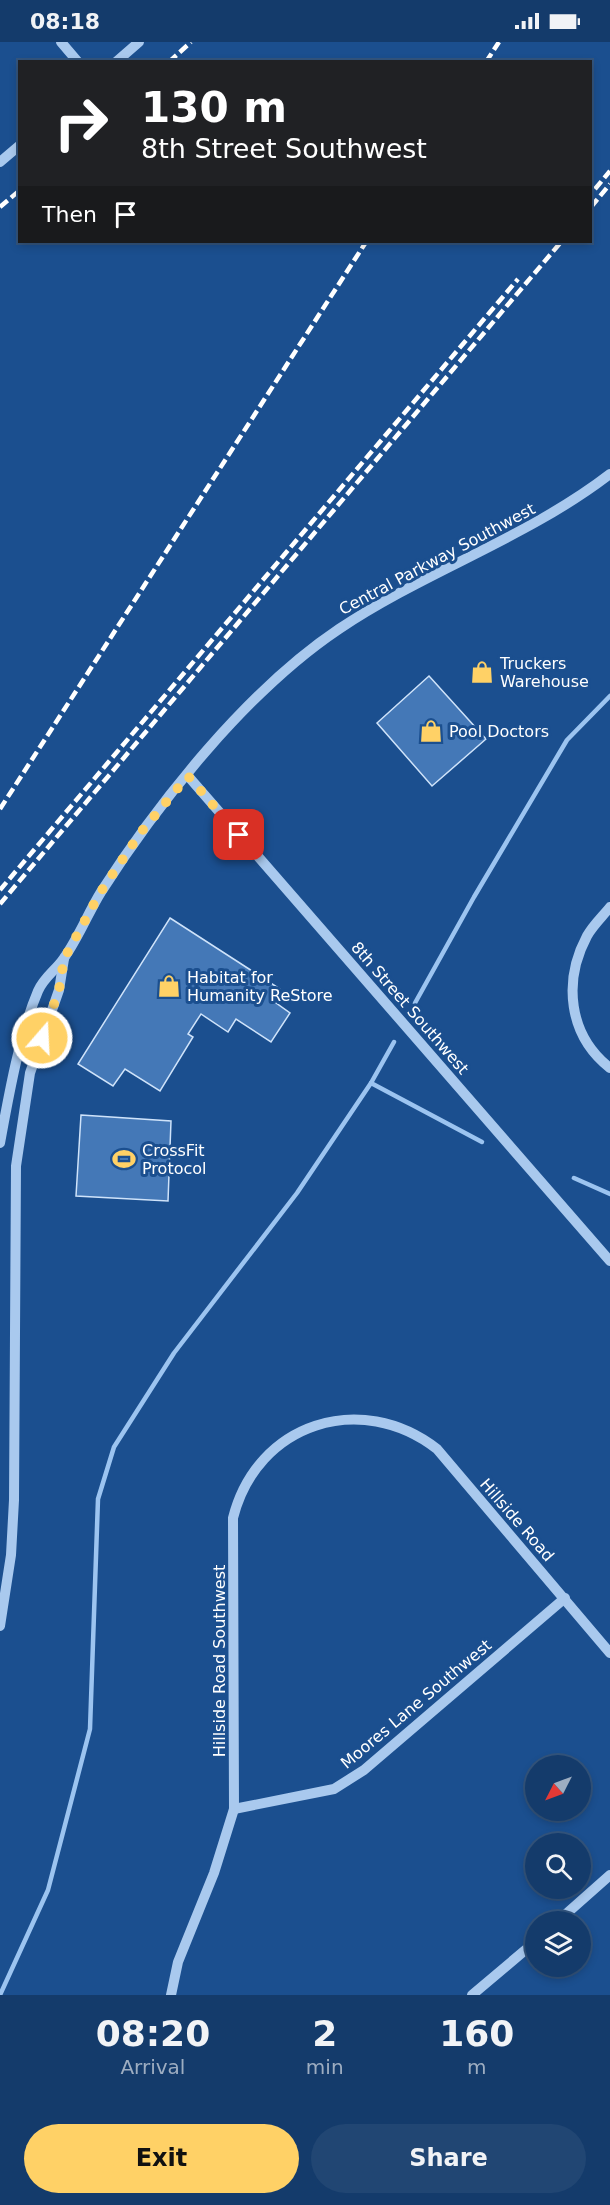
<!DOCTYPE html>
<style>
:root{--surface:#143b6b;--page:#214673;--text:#f1f3f6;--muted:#9dadc1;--line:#33557e;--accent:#ffd166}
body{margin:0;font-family:"DejaVu Sans",sans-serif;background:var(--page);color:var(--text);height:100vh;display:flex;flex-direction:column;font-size:22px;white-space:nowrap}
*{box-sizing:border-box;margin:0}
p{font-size:20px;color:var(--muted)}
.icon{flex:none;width:33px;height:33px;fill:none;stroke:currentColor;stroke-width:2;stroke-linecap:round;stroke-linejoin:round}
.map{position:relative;height:1953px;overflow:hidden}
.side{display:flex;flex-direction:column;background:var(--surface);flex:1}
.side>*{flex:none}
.top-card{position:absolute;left:18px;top:18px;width:574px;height:183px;border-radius:0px;box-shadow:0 3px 9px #0003,0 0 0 2px var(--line);background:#202124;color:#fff;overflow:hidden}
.needle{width:39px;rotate:228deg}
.buttons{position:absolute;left:525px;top:1713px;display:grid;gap:12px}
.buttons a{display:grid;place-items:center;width:66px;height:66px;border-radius:50%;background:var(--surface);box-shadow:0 3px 9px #0003,0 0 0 2px var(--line);font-size:30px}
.pin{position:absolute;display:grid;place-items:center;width:51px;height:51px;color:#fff;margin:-26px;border-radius:12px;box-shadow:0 3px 9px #0006}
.me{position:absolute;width:66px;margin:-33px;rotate:19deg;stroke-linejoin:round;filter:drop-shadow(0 0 4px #0008)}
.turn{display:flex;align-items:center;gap:21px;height:126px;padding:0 24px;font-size:27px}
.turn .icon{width:78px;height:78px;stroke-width:2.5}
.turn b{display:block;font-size:42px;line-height:51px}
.then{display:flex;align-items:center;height:57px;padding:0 24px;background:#0003;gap:12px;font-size:22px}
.eta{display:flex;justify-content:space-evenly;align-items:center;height:102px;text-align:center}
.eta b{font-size:36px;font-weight:800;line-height:42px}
.button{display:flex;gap:12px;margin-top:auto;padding:12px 24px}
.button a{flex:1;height:69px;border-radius:36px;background:var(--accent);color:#111;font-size:24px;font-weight:800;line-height:69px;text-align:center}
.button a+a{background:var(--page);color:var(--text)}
.status{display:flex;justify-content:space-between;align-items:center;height:42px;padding:0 30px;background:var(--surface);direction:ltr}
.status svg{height:16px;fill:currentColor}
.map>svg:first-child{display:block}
</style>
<div class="status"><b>08:18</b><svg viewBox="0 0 49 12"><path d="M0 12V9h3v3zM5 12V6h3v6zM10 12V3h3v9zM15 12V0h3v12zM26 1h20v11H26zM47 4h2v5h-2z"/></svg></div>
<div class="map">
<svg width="610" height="1953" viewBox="0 0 610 1953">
<rect width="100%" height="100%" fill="#1b4f8f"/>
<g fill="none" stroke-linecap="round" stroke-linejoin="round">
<!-- stream -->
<g stroke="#9cc4f0" stroke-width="4.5">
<polyline points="415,961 474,855 567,698 610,654"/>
<polyline points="371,1041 482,1100"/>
<polyline points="574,1136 610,1152"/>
<polyline points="0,1953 48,1848 90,1687 98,1457 114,1405 174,1311 297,1151 371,1041 394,1000"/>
</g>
</g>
<!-- building -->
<g fill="#4478b7" stroke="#cfe3fa" stroke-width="1.5">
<polygon points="429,634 486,697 432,744 377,681"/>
<polygon points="170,876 280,947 272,958 290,971 271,1000 236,977 228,990 201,972 188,992 193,995 160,1049 125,1027 113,1044 78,1022"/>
<polygon points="81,1073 171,1079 168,1159 76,1154"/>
</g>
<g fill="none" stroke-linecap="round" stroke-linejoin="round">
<!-- minor -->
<g stroke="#a9c9ee" stroke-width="10">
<polyline points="61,0 78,20"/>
<polyline points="116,20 139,0"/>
<polyline points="0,120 20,103"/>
<polyline points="188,734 610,1219"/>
<path d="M610 865C603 874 593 883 587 894 563 939 568 993 610 1026"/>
<path d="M0 1101C9 1052 19 994 38 949 44 935 56 928 64 916 79 895 88 871 101 850 160 758 248 648 339 587 425 529 527 496 610 432"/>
<polyline points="0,1584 11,1513 14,1458 16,1124 30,1031 59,948 64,917"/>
<polyline points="234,1767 334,1747 364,1728 565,1556"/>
<polyline points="557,1880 610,1833"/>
<path d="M171 1953 178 1920 214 1831 234 1767 233 1476C257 1381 361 1348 437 1407L610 1611"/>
<polyline points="472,1953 536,1899"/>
</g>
<!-- rail -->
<g stroke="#fff" stroke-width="4.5" stroke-dasharray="10 4.5" stroke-linecap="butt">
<polyline points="169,20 191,0"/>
<polyline points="486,20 499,0"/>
<polyline points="595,147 610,129"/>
<polyline points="0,165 20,148"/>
<polyline points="591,165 610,142"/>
<polyline points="0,767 366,200"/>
<polyline points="0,848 518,237"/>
<polyline points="0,862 561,200"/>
</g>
</g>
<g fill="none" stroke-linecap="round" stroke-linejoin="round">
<!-- route -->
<polyline stroke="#ffd166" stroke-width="10" stroke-dasharray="0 18" points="42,996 59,948 64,917 100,851 141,790 188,734 239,793"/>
</g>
<!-- icons -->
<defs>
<g id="shop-bare" transform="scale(1.8)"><path d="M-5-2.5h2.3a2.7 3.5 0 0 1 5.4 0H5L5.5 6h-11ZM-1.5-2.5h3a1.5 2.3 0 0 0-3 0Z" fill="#ffd166" stroke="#1b4f8f" stroke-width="2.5" paint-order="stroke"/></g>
<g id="stadium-bare" transform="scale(1.8)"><path d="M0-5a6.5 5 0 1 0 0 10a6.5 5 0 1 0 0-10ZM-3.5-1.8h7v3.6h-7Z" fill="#ffd166" stroke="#1b4f8f" stroke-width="2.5" paint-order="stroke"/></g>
</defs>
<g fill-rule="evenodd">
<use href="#shop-bare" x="482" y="630"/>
<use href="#shop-bare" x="431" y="689"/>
<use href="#shop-bare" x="169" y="944"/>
<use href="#stadium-bare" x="124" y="1117"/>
</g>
<g text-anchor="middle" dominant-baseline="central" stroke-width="6" stroke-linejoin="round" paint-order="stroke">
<!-- street labels -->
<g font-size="16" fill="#fff" stroke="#1b4f8f">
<text transform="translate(437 517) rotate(-28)">Central Parkway Southwest</text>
<text transform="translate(410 966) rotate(49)">8th Street Southwest</text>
<text transform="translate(517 1478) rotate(49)">Hillside Road</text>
<text transform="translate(219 1619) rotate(-90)">Hillside Road Southwest</text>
<text transform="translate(416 1662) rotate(-40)">Moores Lane Southwest</text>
</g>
<!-- poi labels -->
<g font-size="16" fill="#fff" stroke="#1b4f8f" text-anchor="start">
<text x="500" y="621">Truckers<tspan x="500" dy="18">Warehouse</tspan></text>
<text x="449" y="689">Pool Doctors</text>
<text x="187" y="935">Habitat for<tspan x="187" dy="18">Humanity ReStore</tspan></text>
<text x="142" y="1108">CrossFit<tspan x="142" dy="18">Protocol</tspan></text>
</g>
</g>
</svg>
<div class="buttons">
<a><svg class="needle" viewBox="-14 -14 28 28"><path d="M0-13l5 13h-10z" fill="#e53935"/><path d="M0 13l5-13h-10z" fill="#9dadc1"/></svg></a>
<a><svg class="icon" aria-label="search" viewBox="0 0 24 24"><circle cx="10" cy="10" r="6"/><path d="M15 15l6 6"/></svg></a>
<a><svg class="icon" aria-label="layers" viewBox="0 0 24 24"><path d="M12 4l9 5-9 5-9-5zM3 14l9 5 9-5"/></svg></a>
</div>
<div class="pin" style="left:239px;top:793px;background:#d93025"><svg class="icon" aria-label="arrive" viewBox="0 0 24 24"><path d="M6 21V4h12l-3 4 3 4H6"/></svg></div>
<svg class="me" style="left:42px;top:996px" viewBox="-20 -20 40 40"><circle r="17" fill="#ffd166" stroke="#fff" stroke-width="3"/><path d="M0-11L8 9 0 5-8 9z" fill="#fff"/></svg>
<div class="top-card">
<div class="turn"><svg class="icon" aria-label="right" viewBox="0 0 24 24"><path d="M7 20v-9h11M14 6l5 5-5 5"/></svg><div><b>130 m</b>8th Street Southwest</div></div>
<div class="then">Then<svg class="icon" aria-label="arrive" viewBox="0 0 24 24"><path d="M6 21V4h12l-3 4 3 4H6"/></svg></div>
</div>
</div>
<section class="side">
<div class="eta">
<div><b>08:20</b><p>Arrival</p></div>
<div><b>2</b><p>min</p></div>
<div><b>160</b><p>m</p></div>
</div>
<div class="button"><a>Exit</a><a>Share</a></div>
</section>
